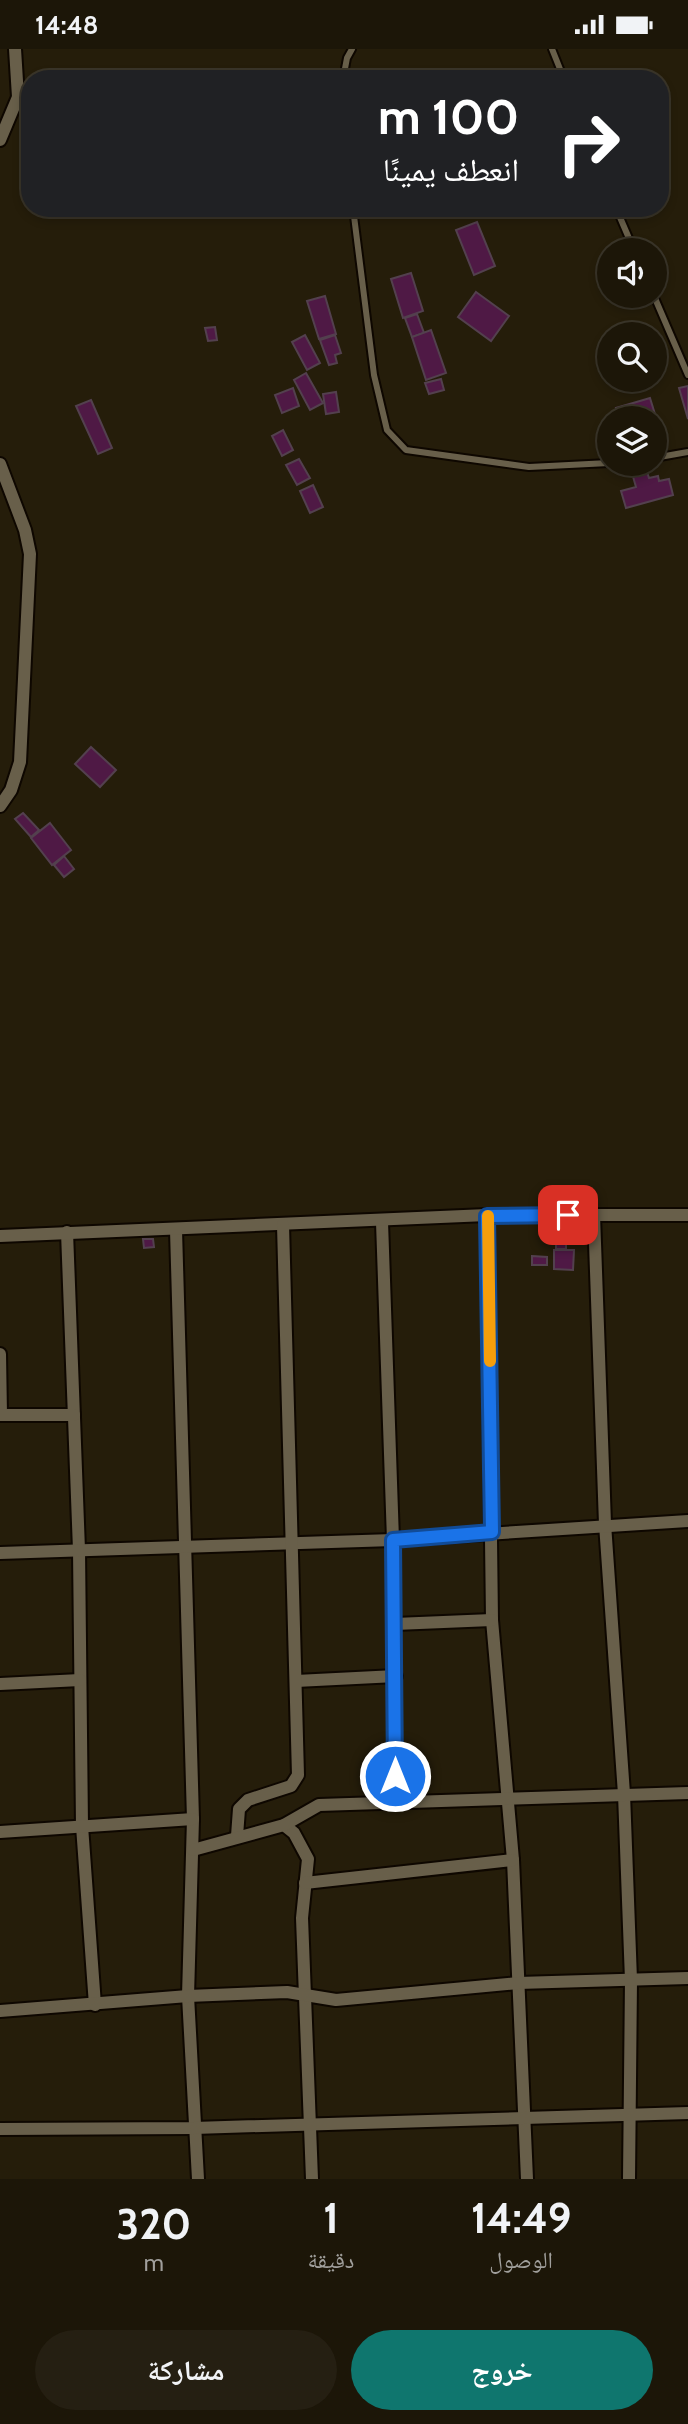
<!DOCTYPE html>
<html lang="ar">
<meta charset="utf-8">
<style>
:root{--surface:#1c1608;--page:#251f12;--text:#f1f3f6;--muted:#a09f9c;--line:#3a3529;--accent:#0f766e}
body{margin:0;font-family:Cabin,"Noto Naskh Arabic",sans-serif;background:var(--page);color:var(--text);direction:rtl;height:100vh;display:flex;flex-direction:column;font-size:26px;white-space:nowrap}
*{box-sizing:border-box;margin:0}
p{font-size:23px;color:var(--muted)}
.icon{flex:none;width:38px;height:38px;fill:none;stroke:currentColor;stroke-width:2;stroke-linecap:round;stroke-linejoin:round}
.map{position:relative;height:2130px;overflow:hidden;direction:ltr}
.sheet{display:flex;flex-direction:column;background:var(--surface);flex:1}
.sheet>*{flex:none}
.banner{position:absolute;left:21px;top:21px;width:648px;height:147px;border-radius:28px;box-shadow:0 4px 10px #0003,0 0 0 2px var(--line);direction:rtl;background:#202124;color:#fff;overflow:hidden}
.buttons{position:absolute;left:597px;top:189px;display:grid;gap:14px}
.buttons a{display:grid;place-items:center;width:70px;height:70px;border-radius:50%;background:var(--surface);box-shadow:0 4px 10px #0003,0 0 0 2px var(--line);font-size:35px}
.pin{position:absolute;display:grid;place-items:center;width:60px;height:60px;color:#fff;margin:-30px;border-radius:14px;box-shadow:0 4px 10px #0006}
.me{position:absolute;width:77px;margin:-38px;rotate:0deg;stroke-linejoin:round;filter:drop-shadow(0 0 5px #0008)}
.turn{display:flex;align-items:center;gap:24px;height:147px;padding:0 35px;font-size:32px}
.turn .icon{width:91px;height:91px;stroke-width:2.5}
.turn b{display:block;font-size:49px;line-height:60px}
.eta{display:flex;justify-content:space-evenly;align-items:center;height:119px;text-align:center}
.eta b{font-size:42px;font-weight:700;line-height:49px}
.cta{display:flex;gap:14px;margin-top:auto;padding:14px 35px}
.cta a{flex:1;height:80px;border-radius:42px;background:var(--accent);color:#fff;font-size:28px;font-weight:700;line-height:80px;text-align:center}
.cta a+a{background:var(--page);color:var(--text)}
.status{display:flex;justify-content:space-between;align-items:center;height:49px;padding:0 35px;background:var(--surface);direction:ltr}
.status svg{height:19px;fill:currentColor}
.map>svg:first-child{display:block}
</style>
<div class="status"><b>14:48</b><svg viewBox="0 0 49 12"><path d="M0 12V9h3v3zM5 12V6h3v6zM10 12V3h3v9zM15 12V0h3v12zM26 1h20v11H26zM47 4h2v5h-2z"/></svg></div>
<div class="map">
<svg width="688" height="2130" viewBox="0 0 688 2130">
<rect width="100%" height="100%" fill="#251d0a"/>
<!-- building -->
<g fill="#4f1945" stroke="#53404e" stroke-width="2">
<polygon points="477,173 495,217 474,226 456,181"/>
<polygon points="411,224 423,262 403,269 391,230"/>
<polygon points="476,243 509,267 491,292 458,268"/>
<polygon points="325,247 336,285 319,290 307,252"/>
<polygon points="417,265 424,284 412,288 405,269"/>
<polygon points="215,278 217,291 208,292 205,279"/>
<polygon points="431,281 446,324 426,331 412,288"/>
<polygon points="305,286 320,314 307,321 292,293"/>
<polygon points="335,286 341,304 335,306 337,314 329,316 320,291"/>
<polygon points="306,324 323,354 310,361 294,331"/>
<polygon points="441,330 444,341 429,345 425,334"/>
<polygon points="688,337 688,370 679,339"/>
<polygon points="293,339 299,357 282,364 275,346"/>
<polygon points="336,343 339,363 326,365 323,345"/>
<polygon points="650,349 662,388 654,391 654,369 619,369 616,359"/>
<polygon points="91,351 112,399 98,405 76,357"/>
<polygon points="283,381 293,401 282,407 272,387"/>
<polygon points="299,410 310,429 297,436 286,416"/>
<polygon points="646,420 649,429 658,427 659,432 669,430 673,446 626,459 621,442 636,438 632,424"/>
<polygon points="313,436 323,458 310,464 300,442"/>
<polygon points="91,698 116,721 100,738 75,715"/>
<polygon points="23,764 39,781 31,788 15,770"/>
<polygon points="50,774 71,801 52,816 31,789"/>
<polygon points="64,807 74,820 64,828 54,816"/>
<polygon points="143,1190 153,1190 154,1198 144,1199"/>
<rect x="556" y="1191" width="10" height="9"/>
<polygon points="554,1201 574,1201 573,1221 554,1220"/>
<polygon points="532,1207 547,1208 547,1216 532,1216"/>
</g>
<g fill="none" stroke-linecap="round" stroke-linejoin="round">
<!-- lane casing -->
<g stroke="#0e0700" stroke-width="10">
<g id="lane">
<polyline points="552,0 564,30"/>
<polyline points="343,30 347,9 352,0"/>
<polyline points="353,159 374,326 387,381 406,401 529,418 609,414"/>
<polyline points="616,159 634,201"/>
<polyline points="654,247 688,326"/>
<polyline points="654,409 688,403"/>
</g>
</g>
<!-- street casing -->
<g stroke="#0e0700" stroke-width="16">
<g id="street">
<polyline points="0,91 18,48 15,0"/>
<polyline points="0,415 25,481 30,505 20,713 11,741 0,757"/>
<polyline points="487,1166 492,1571 513,1811 527,2130"/>
<polyline points="594,1166 605,1475 624,1745 631,1931 629,2130"/>
<polyline points="382,1173 393,1491 395,1752"/>
<polyline points="176,1181 193,1770 188,1947 198,2130"/>
<polyline points="67,1183 79,1501 82,1777 95,1956"/>
<polyline points="0,1187 487,1166 688,1166"/>
<polyline points="0,1305 1,1366"/>
<polyline points="0,1366 74,1366"/>
<polyline points="0,1504 393,1491 688,1472"/>
<polyline points="395,1575 492,1571"/>
<polyline points="296,1632 396,1627"/>
<polyline points="0,1635 80,1631"/>
<polyline points="284,1776 294,1784 308,1810 302,1869 312,2130"/>
<polyline points="0,1783 193,1770"/>
<polyline points="237,1787 239,1760 248,1751 291,1737 298,1726 283,1176"/>
<polyline points="193,1801 284,1776 319,1756 688,1744"/>
<polyline points="305,1834 513,1811"/>
<polyline points="0,1962 188,1947 287,1943 336,1951 518,1934 688,1929"/>
<polyline points="0,2080 194,2079 688,2064"/>
</g>
</g>
<!-- lane -->
<use href="#lane" stroke="#685f4a" stroke-width="6"/>
<!-- street -->
<use href="#street" stroke="#685f4a" stroke-width="12"/>
</g>
<g fill="none" stroke-linecap="round" stroke-linejoin="round">
<!-- route casing -->
<g stroke="#114b97" stroke-width="18">
<polyline id="route" points="395,1727 393,1491 492,1483 487,1167 568,1166"/>
</g>
<!-- route -->
<use href="#route" stroke="#1a73e8" stroke-width="12"/>
<!-- slow -->
<polyline stroke="#f59e0b" stroke-width="12" points="488,1167 490,1312"/>
</g>
</svg>
<div class="buttons">
<a><svg class="icon" aria-label="sound" viewBox="0 0 24 24"><path d="M4 9h4l5-4v14l-5-4H4zM17 9q2 3 0 6"/></svg></a>
<a><svg class="icon" aria-label="search" viewBox="0 0 24 24"><circle cx="10" cy="10" r="6"/><path d="M15 15l6 6"/></svg></a>
<a><svg class="icon" aria-label="layers" viewBox="0 0 24 24"><path d="M12 4l9 5-9 5-9-5zM3 14l9 5 9-5"/></svg></a>
</div>
<div class="pin" style="left:568px;top:1166px;background:#d93025"><svg class="icon" aria-label="arrive" viewBox="0 0 24 24"><path d="M6 21V4h12l-3 4 3 4H6"/></svg></div>
<svg class="me" style="left:395px;top:1727px" viewBox="-20 -20 40 40"><circle r="17" fill="#1a73e8" stroke="#fff" stroke-width="3"/><path d="M0-11L8 9 0 5-8 9z" fill="#fff"/></svg>
<div class="banner">
<div class="turn"><svg class="icon" aria-label="right" viewBox="0 0 24 24"><path d="M7 20v-9h11M14 6l5 5-5 5"/></svg><div><b>100 m</b>انعطف يمينًا</div></div>
</div>
</div>
<section class="sheet">
<div class="eta">
<div><b>14:49</b><p>الوصول</p></div>
<div><b>1</b><p>دقيقة</p></div>
<div><b>320</b><p>m</p></div>
</div>
<div class="cta"><a>خروج</a><a>مشاركة</a></div>
</section>
